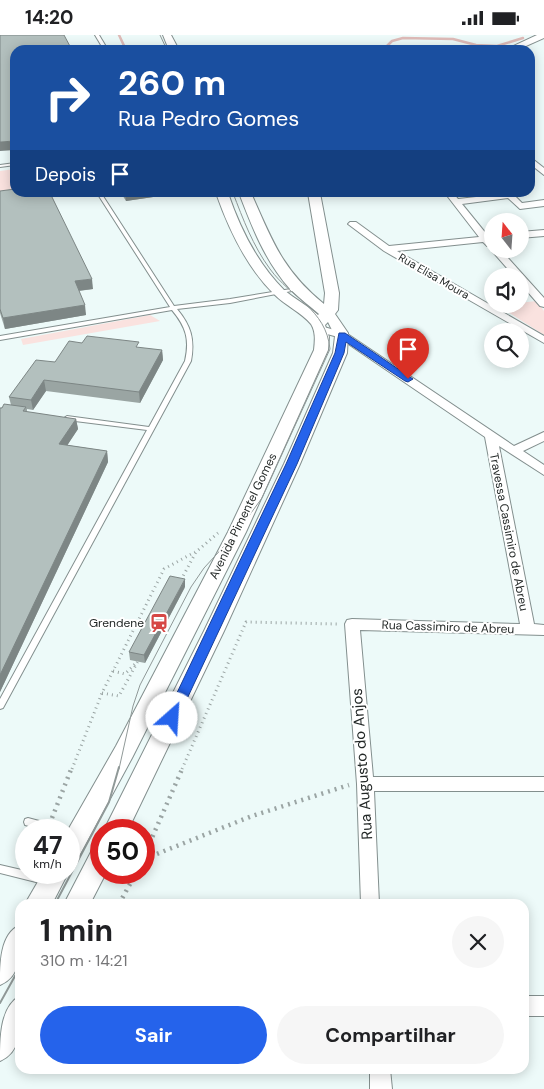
<!DOCTYPE html>
<html lang="pt">
<meta charset="utf-8">
<style>
:root{--surface:#fff;--page:#f6f6f6;--text:#202124;--muted:#757577;--accent:#2563eb}
body{margin:0;font-family:"DM Sans",sans-serif;background:var(--page);color:var(--text);height:100vh;display:flex;flex-direction:column;font-size:19px;white-space:nowrap}
*{box-sizing:border-box;margin:0}
p{font-size:16px;color:var(--muted)}
.icon{flex:none;width:28px;height:28px;fill:none;stroke:currentColor;stroke-width:2;stroke-linecap:round;stroke-linejoin:round}
.map{position:relative;flex:1;overflow:hidden}
.sheet{position:absolute;left:15px;top:864px;width:514px;height:175px;display:flex;flex-direction:column;background:var(--surface);border-radius:15px;box-shadow:0 2px 12px #0003}
.sheet>*{flex:none}
.top-card{position:absolute;left:10px;top:10px;width:525px;height:152px;border-radius:15px;box-shadow:0 2px 12px #0003;background:#1a4fa0;color:#fff;overflow:hidden}
.needle{width:32px;rotate:343deg}
.fabs{position:absolute;left:484px;top:178px;display:grid;gap:10px}
.fabs a{display:grid;place-items:center;width:45px;height:45px;border-radius:50%;background:var(--surface);box-shadow:0 2px 12px #0003;font-size:25px}
.speed{position:absolute;left:15px;top:784px;display:flex;gap:10px;font-size:25px;font-weight:700;text-align:center}
.speed>*{display:grid;place-content:center;width:65px;height:65px;border-radius:50%;background:var(--surface);box-shadow:0 2px 12px #0003;line-height:1}
.speed small{font-size:12px;font-weight:400}
.speed .limit{border:8px solid #d22;background:#fff;color:#111}
.pin{position:absolute;display:grid;place-items:center;width:42px;height:42px;color:#fff;margin:-51px -21px;border-radius:50% 50% 50% 0;rotate:-45deg;box-shadow:0 0 5px #0007}
.pin .icon{rotate:45deg}
.me{position:absolute;width:55px;margin:-28px;rotate:26deg;stroke-linejoin:round;filter:drop-shadow(0 0 4px #0008)}
.turn{display:flex;align-items:center;gap:18px;height:105px;padding:0 25px;font-size:22px}
.turn .icon{width:65px;height:65px;stroke-width:2.5}
.turn b{display:block;font-size:35px;line-height:42px}
.then{display:flex;align-items:center;height:48px;padding:0 25px;background:#0003;gap:10px;font-size:19px}
.round{display:grid;place-items:center;flex:none;width:52px;height:52px;border-radius:26px;background:var(--page)}
.headline{display:flex;align-items:center;justify-content:space-between;height:85px;padding:0 25px}
h1{font-size:30px;font-weight:700;line-height:38px}
.button{display:flex;gap:10px;margin-top:auto;padding:10px 25px}
.button a{flex:1;height:58px;border-radius:30px;background:var(--accent);color:#fff;font-size:20px;font-weight:700;line-height:58px;text-align:center}
.button a+a{background:var(--page);color:var(--text)}
.status{display:flex;justify-content:space-between;align-items:center;height:35px;padding:0 25px;background:var(--surface);direction:ltr}
.status svg{height:14px;fill:currentColor}
.map>svg:first-child{display:block}
</style>
<div class="status"><b>14:20</b><svg viewBox="0 0 49 12"><path d="M0 12V9h3v3zM5 12V6h3v6zM10 12V3h3v9zM15 12V0h3v12zM26 1h20v11H26zM47 4h2v5h-2z"/></svg></div>
<div class="map">
<svg width="544" height="1054" viewBox="0 0 544 1054">
<rect width="100%" height="100%" fill="#edfaf9"/>
<!-- green -->
<g fill="#fae2df">
<polygon points="15,134 15,154 0,156 0,136"/>
<polygon points="537,266 544,276 544,300 497,270"/>
<polygon points="150,280 160,286 23,310 21,304"/>
</g>
<g fill="none" stroke-linecap="round" stroke-linejoin="round">
<!-- stream -->
<g stroke="#debbb8" stroke-width="2.5">
<polyline points="119,0 126,15"/>
<polyline points="383,15 392,6 403,3 453,4 476,10 497,11 523,3"/>
</g>
<!-- lane casing -->
<g stroke="#838f8e" stroke-width="2">
<g id="lane">
<polygon points="95,0 99,0 108,15 104,15"/>
<polygon points="15,128 15,130 0,132 0,130"/>
<path d="M97 158H101L174 271 230 264 297 253 299 254 297 255 230 268 177 274C191 291 195 304 191 326L3 673 0 674V664L147 395 67 385 64 383 67 381 149 392 185 326C190 304 186 292 172 275L0 305V301L170 272Z"/>
<polygon points="28,783 58,791 61,792 62,795 44,795 25,790 24,787 25,784"/>
<polygon points="0,830 26,836 26,838 48,842 51,843 53,846 51,849 48,850 0,838"/>
</g>
</g>
<!-- street casing -->
<g stroke="#838f8e" stroke-width="2">
<g id="street">
<polygon points="530,122 544,133 544,140 530,129"/>
<polygon points="445,158 453,158 458,164 512,158 522,168 544,165 544,171 520,174 508,163 462,169 488,201 492,200 492,211 487,211 483,207 397,216 544,301 544,308 384,216 348,189 350,187 356,187 389,211 479,202"/>
<polygon points="544,195 544,201 520,203 520,197"/>
<polygon points="492,212 492,214 500,214 544,263 544,272 540,271 520,248 520,241 514,241 492,216"/>
<polygon points="320,291 346,298 514,411 544,397 544,406 523,416 544,430 544,440 499,411 534,589 544,590 544,600 360,595 373,742 544,742 544,756 374,756 379,869 361,869 357,749 345,589 347,585 352,584 520,589 485,402 338,302 316,296 315,294 316,292"/>
<rect x="524" y="961" width="20" height="20"/>
<polygon points="370,1034 390,1034 392,1054 370,1054"/>
</g>
</g>
<!-- secondary casing -->
<g stroke="#838f8e" stroke-width="2">
<g id="secondary">
<polygon points="163,0 171,0 179,15 169,15"/>
<polygon points="537,0 544,0 544,3 517,15 505,15"/>
<path d="M216 158H228C240 193 257 228 284 255 295 264 308 271 318 280L319 279C310 271 299 263 290 254 265 226 252 192 239 158H251C272 205 282 235 324 269L325 258 308 158H320L339 258 338 275 335 279 348 298 347 318 300 429 224 596 128 795H104L204 596 284 429 333 318 335 301 328 287 325 290 329 302 328 315 246 497 132 723 78 823 69 826 68 795 116 711 228 497 314 315C315 306 316 297 311 289 301 277 286 271 275 260 247 233 229 195 216 158Z"/>
<polygon points="101,812 101,838 106,838 90,869 64,869 92,815"/>
<polygon points="43,838 68,838 52,869 25,869"/>
<path d="M20 890C20 912 24 940 0 950 0 928 0 899 20 890Z"/>
<path d="M20 961C20 985 25 1015 0 1026 0 1003 0 972 20 961Z"/>
</g>
</g>
<!-- path-far1 -->
<g stroke="#9ba5a4" stroke-width="3" stroke-dasharray="1 4" stroke-linecap="butt">
<polyline points="181,545 196,517 218,498"/>
<polyline points="113,636 125,639 135,629"/>
<polyline points="102,658 119,661 138,626"/>
<polyline points="72,734 102,658 164,534 195,517"/>
<polyline points="182,734 246,587 337,589"/>
</g>
<!-- path -->
<g stroke="#9ba5a4" stroke-width="4.5" stroke-dasharray="2 5" stroke-linecap="butt">
<polyline points="52,783 72,732"/>
<polyline points="144,821 183,732"/>
<polyline points="144,824 252,781 349,750"/>
<polyline points="119,869 136,838"/>
</g>
<!-- lane -->
<use href="#lane" fill="#fff" fill-rule="evenodd"/>
<!-- street -->
<use href="#street" fill="#fff" fill-rule="evenodd"/>
<!-- secondary -->
<use href="#secondary" fill="#fff" fill-rule="evenodd"/>
<!-- tram-far1 -->
<g stroke="#909998" stroke-width="1">
<polyline points="160,0 167,15"/>
<path d="M119 734 133 671 140 650 191 552 204 533 237 497 262 463 330 314C326 274 291 263 270 234 253 211 243 184 233 158"/>
</g>
<!-- tram -->
<g stroke="#909998" stroke-width="2">
<polyline points="55,869 109,767 119,732"/>
<polyline points="0,968 20,932"/>
</g>
</g>
<!-- wall -->
<g fill="#9aa5a3">
<polygon points="0,156 93,254 79,256 86,280 5,294 0,278"/>
<polygon points="121,158 160,158 160,161 126,166"/>
<polygon points="82,308 162,315 163,325 140,368 46,356 33,375 27,374 27,377 76,384 78,394 67,410 107,416 108,427 0,657 0,373 11,370 9,362 55,327"/>
<polygon points="185,552 145,628 130,625 129,617"/>
</g>
<!-- shaded-wall -->
<g fill="#7d8685">
<polygon points="15,106 15,115 0,116 0,107"/>
<polygon points="125,158 160,158 160,161 126,166"/>
<polygon points="92,244 93,254 76,256 75,246"/>
<polygon points="85,270 86,280 5,294 3,283"/>
<polygon points="162,315 163,325 140,368 139,357"/>
<polygon points="44,345 46,356 33,375 31,365"/>
<polygon points="76,384 78,394 61,420 59,409"/>
<polygon points="107,416 108,427 0,657 0,640"/>
<polygon points="185,544 185,552 145,628 144,620"/>
</g>
<!-- building -->
<g fill="#b3c0be" stroke="#7d8685">
<polygon points="0,0 64,0 72,15 15,15 15,106 0,107"/>
<polygon points="15,154 15,158 50,158 92,244 75,246 85,270 3,283 0,274 0,156"/>
<polygon points="87,301 139,307 136,312 162,315 139,357 44,345 31,365 9,362 36,325 55,327 69,306 82,308"/>
<polygon points="4,369 26,372 23,376 76,384 59,409 107,416 0,640 0,373 2,373"/>
<polygon points="170,541 185,544 144,620 129,617"/>
</g>
<!-- route -->
<polygon fill="#2563eb" stroke="#184099" points="339,298 345,298 413,344 408,347 405,346 346,307 344,318 297,429 178,683 177,686 172,688 167,686 165,683 286,429 335,318"/>
<!-- icons -->
<defs>
<g id="station-bare" transform="scale(1.5)"><path d="M-3-6H3Q5-6 5-4V2Q5 4 3 4L4.5 6H3L1.5 4h-3L-3 6H-4.5L-3 4Q-5 4-5 2V-4Q-5-6-3-6ZM-3.5-4v3h7v-3ZM-3.5 1v1.5H-2V1ZM2 1v1.5H3.5V1Z" fill="#d64745" stroke="#fff" stroke-width="2.5" paint-order="stroke"/></g>
</defs>
<g fill-rule="evenodd">
<use href="#station-bare" x="159" y="588"/>
</g>
<g text-anchor="middle" dominant-baseline="central" stroke-width="4" stroke-linejoin="round" paint-order="stroke">
<!-- far-street labels -->
<g font-size="11" fill="#232827" stroke="#fff">
<text transform="translate(434 241) rotate(30)">Rua Elisa Moura</text>
</g>
<!-- street labels -->
<g font-size="12" fill="#232827" stroke="#fff">
<text transform="translate(243 481) rotate(-64)">Avenida Pimentel Gomes</text>
<text transform="translate(509 497) rotate(79)">Travessa Cassimiro de Abreu</text>
<text transform="translate(448 592) rotate(2)">Rua Cassimiro de Abreu</text>
</g>
<!-- poi labels -->
<g font-size="12" fill="#232827" stroke="#fff" text-anchor="end">
<text x="144" y="588">Grendene</text>
</g>
<!-- near-street labels -->
<g font-size="15" fill="#232827" stroke="#fff">
<text transform="translate(362 729) rotate(-94)">Rua Augusto do Anjos</text>
</g>
</g>
</svg>
<div class="fabs">
<a><svg class="needle" viewBox="-14 -14 28 28"><path d="M0-13l5 13h-10z" fill="#e53935"/><path d="M0 13l5-13h-10z" fill="#757577"/></svg></a>
<a><svg class="icon" aria-label="sound" viewBox="0 0 24 24"><path d="M4 9h4l5-4v14l-5-4H4zM17 9q2 3 0 6"/></svg></a>
<a><svg class="icon" aria-label="search" viewBox="0 0 24 24"><circle cx="10" cy="10" r="6"/><path d="M15 15l6 6"/></svg></a>
</div>
<div class="speed"><div>47<small>km/h</small></div><div class="limit">50</div></div>
<div class="pin" style="left:408px;top:344px;background:#d93025"><svg class="icon" aria-label="arrive" viewBox="0 0 24 24"><path d="M6 21V4h12l-3 4 3 4H6"/></svg></div>
<svg class="me" style="left:172px;top:683px" viewBox="-20 -20 40 40"><circle r="19" fill="#fff"/><path d="M0-13L10 11 0 6-10 11z" fill="#2563eb"/></svg>
<div class="top-card">
<div class="turn"><svg class="icon" aria-label="right" viewBox="0 0 24 24"><path d="M7 20v-9h11M14 6l5 5-5 5"/></svg><div><b>260 m</b>Rua Pedro Gomes</div></div>
<div class="then">Depois<svg class="icon" aria-label="arrive" viewBox="0 0 24 24"><path d="M6 21V4h12l-3 4 3 4H6"/></svg></div>
</div>
<section class="sheet">
<div class="headline"><div><h1>1 min</h1><p>310 m · 14:21</p></div><a class="round"><svg class="icon" aria-label="close" viewBox="0 0 24 24"><path d="M6 6l12 12M18 6L6 18"/></svg></a></div>
<div class="button"><a>Sair</a><a>Compartilhar</a></div>
</section>
</div>
